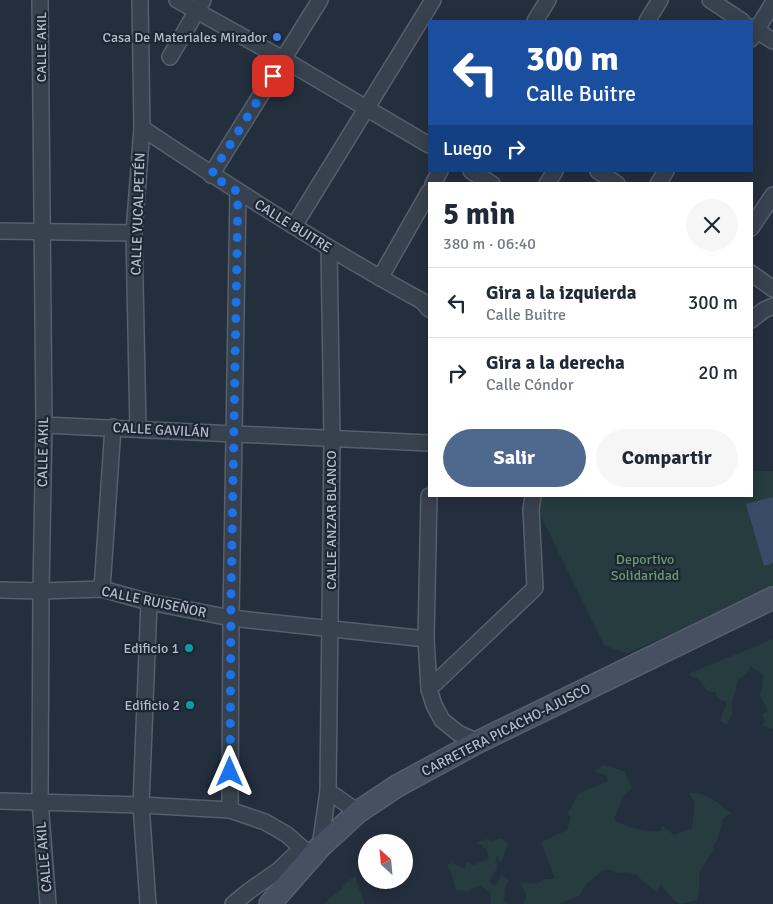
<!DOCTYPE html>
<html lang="es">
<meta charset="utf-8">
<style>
:root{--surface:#fff;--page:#f6f6f7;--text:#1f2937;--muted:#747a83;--line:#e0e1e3;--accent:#4f688e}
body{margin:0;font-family:Signika,sans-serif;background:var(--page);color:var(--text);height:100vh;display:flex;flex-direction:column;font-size:19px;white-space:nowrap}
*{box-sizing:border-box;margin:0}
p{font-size:16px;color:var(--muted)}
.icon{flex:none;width:28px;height:28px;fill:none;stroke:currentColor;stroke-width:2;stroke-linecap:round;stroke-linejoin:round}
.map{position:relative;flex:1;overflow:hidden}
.sheet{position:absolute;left:428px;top:182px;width:325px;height:315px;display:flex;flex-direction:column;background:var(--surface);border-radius:0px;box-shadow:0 2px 12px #0003}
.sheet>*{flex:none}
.hud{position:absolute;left:428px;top:20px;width:325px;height:152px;border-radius:0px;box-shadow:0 2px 12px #0003;background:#1a4fa0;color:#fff;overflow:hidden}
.needle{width:32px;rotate:334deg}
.buttons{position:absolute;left:358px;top:834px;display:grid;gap:10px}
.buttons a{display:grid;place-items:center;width:55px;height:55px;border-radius:50%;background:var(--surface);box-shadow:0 2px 12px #0003;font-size:25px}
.pin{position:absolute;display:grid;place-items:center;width:42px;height:42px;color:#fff;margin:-21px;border-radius:10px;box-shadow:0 2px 8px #0006}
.me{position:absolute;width:55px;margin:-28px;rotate:0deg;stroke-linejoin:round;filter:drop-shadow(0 0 4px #0008)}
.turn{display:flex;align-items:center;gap:18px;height:105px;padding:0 15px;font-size:22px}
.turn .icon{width:65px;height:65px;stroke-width:2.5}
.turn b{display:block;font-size:35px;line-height:42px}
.then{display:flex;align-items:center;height:48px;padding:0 15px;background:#0003;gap:10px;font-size:19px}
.round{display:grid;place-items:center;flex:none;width:52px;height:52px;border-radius:26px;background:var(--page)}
.head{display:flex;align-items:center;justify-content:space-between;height:85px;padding:0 15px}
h1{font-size:30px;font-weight:700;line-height:38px}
.action{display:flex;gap:10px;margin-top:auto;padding:10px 15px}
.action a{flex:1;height:58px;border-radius:30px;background:var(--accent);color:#fff;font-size:20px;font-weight:700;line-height:58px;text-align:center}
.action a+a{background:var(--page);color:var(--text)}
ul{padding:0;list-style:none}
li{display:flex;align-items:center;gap:15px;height:70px;padding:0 15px;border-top:1px solid var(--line)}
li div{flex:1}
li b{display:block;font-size:19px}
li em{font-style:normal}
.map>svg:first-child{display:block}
</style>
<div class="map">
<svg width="773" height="904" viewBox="0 0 773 904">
<rect width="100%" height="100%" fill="#242f3e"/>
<!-- green -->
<g fill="#263c3f">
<polygon points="751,471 773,471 773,586 627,654 604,645 531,496 751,496"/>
<polygon points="773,639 773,729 762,726 765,720 762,714 768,711 760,696 762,689 763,675 750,666 748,672 738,680 732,703 732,714 727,725 720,721 727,702 718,699 715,692 709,692 698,679 692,677 688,674"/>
<path d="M603 765 624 771 632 788 623 797 614 819C623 827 649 833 661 831L662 826 674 835 692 828 695 803 689 793C709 792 717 803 732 813L723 818 717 841 712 846 714 849 699 873V891L697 900 680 904 673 899 660 884 657 893 636 875 628 872 618 873 607 869 602 871 586 884 580 895 559 904H523C529 897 524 889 520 882L535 884 545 879H555L541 842 567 830 571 818 568 813 578 794 608 781 606 775 594 771Z"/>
<polygon points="502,838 508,844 501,863 497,856 496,857 497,868 489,882 495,886 502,875 509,880 504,888 505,894 503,899 509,904 491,904 490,892 480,885 468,891 456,890 451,872 447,865 452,863 466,869 466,862 474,865 489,858 486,848 484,849 481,844 477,844 480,841 487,839 491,841"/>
<polygon points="356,875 357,883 365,904 323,904 343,888 342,886"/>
</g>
<!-- water -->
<polygon fill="#394c67" points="773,497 773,563 764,566 746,504"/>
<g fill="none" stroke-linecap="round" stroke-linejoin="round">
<!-- street casing -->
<g stroke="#565f6c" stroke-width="18">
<g id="street">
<polyline points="40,0 44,425 41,591 40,801 48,904"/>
<polyline points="177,0 283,59 429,145"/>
<polyline points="710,0 742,21"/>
<polyline points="535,21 548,0"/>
<polyline points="647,21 660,0"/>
<polyline points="751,27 773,41"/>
<polyline points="751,39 773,3"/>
<polyline points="170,57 203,0"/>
<path d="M142 128C233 189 326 249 422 301L429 309"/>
<polyline points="471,171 492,184"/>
<polyline points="598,171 617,184"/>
<polyline points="211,175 320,0"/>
<polyline points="433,184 440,171"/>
<polyline points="547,184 555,171"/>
<polyline points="658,184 666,171"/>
<polyline points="294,226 433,0"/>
<polyline points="751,228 773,195"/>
<polyline points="0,231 134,233"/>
<polyline points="751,273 773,289"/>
<polyline points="380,278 429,192"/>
<polyline points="751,320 764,310 773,306"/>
<polyline points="44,425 429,443"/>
<polyline points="138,429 134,233 142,128 140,0"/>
<polyline points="429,496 426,639 429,689 434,705 442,720 458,733 478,742"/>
<polyline points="102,589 113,427"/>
<polyline points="0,590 41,591 102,589 149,602 231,618 426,639"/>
<polyline points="429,689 535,588 531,509 533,496"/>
<polyline points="328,791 358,812"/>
<polyline points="0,801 141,805 230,810 265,822 286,834 302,848 312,855"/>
<polyline points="230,810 231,618 238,192"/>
<polyline points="320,847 328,791 332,438 329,248"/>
<polyline points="148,904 141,805 149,602"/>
<polyline points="233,904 249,891 279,870 302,848"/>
</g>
</g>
<!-- secondary casing -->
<g stroke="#565f6c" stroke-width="24">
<polyline id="secondary" points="270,904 320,847 358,812 397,786 478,742 773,598"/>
</g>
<!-- street -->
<use href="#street" stroke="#38414e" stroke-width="15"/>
<!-- secondary -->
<use href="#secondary" stroke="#465061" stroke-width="21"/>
</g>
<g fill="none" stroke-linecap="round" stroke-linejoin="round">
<!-- route -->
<polyline stroke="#1a73e8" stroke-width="9" stroke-dasharray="0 16.2" points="230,772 231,599 238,192 211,175 273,76"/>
</g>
<!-- markers -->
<circle fill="#3f7fe0" stroke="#1d2633" stroke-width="2" cx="277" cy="37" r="5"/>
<g fill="#0f9aa8" stroke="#1d2633" stroke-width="2">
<circle cx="189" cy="648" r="5"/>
<circle cx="190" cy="705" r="5"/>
</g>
<g text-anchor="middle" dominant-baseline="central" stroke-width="4.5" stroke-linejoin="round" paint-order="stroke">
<!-- poi labels -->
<g font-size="14" fill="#b4bcc9" stroke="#1d2633" text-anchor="end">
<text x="267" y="37">Casa De Materiales Mirador</text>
<text x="179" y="648">Edificio 1</text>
<text x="180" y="705">Edificio 2</text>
</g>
<!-- street labels -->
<g font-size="14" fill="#b4bcc9" stroke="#1d2633">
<text transform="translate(41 47) rotate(-90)">CALLE AKIL</text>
<text transform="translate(138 214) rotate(-88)">CALLE YUCALPETÉN</text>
<text transform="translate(293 226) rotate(32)">CALLE BUITRE</text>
<text transform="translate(161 430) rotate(3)">CALLE GAVILÁN</text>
<text transform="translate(43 452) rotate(-89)">CALLE AKIL</text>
<text transform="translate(331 520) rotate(-90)">CALLE ANZAR BLANCO</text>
<text transform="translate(154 602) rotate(12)">CALLE RUISEÑOR</text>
<text transform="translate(506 730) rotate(-27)">CARRETERA PICACHO-AJUSCO</text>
<text transform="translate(44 857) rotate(-95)">CALLE AKIL</text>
</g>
<!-- park labels -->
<g font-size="14" fill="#6b9a76" stroke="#1d2633">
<text x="645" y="559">Deportivo<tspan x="645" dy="16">Solidaridad</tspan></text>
</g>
</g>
</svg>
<div class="buttons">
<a><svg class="needle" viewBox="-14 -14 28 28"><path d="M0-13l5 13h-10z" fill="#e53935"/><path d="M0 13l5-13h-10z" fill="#747a83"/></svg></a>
</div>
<div class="pin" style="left:273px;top:76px;background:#d93025"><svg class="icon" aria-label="arrive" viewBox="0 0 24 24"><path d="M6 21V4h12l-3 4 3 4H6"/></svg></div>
<svg class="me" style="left:230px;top:772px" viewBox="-20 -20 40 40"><path d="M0-17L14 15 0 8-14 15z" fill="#1a73e8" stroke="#fff" stroke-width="4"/></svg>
<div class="hud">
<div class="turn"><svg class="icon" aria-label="left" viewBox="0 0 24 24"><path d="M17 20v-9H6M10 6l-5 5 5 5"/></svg><div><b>300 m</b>Calle Buitre</div></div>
<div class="then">Luego<svg class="icon" aria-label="right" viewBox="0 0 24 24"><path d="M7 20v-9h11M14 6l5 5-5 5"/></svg></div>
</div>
<section class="sheet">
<div class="head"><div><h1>5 min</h1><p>380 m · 06:40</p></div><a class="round"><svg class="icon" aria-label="close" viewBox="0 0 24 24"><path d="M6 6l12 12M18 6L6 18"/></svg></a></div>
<ul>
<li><svg class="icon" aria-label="left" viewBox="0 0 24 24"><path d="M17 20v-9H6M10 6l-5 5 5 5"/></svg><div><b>Gira a la izquierda</b><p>Calle Buitre</p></div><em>300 m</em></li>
<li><svg class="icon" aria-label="right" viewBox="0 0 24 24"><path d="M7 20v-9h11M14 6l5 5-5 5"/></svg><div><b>Gira a la derecha</b><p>Calle Cóndor</p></div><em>20 m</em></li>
</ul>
<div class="action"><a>Salir</a><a>Compartir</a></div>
</section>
</div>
